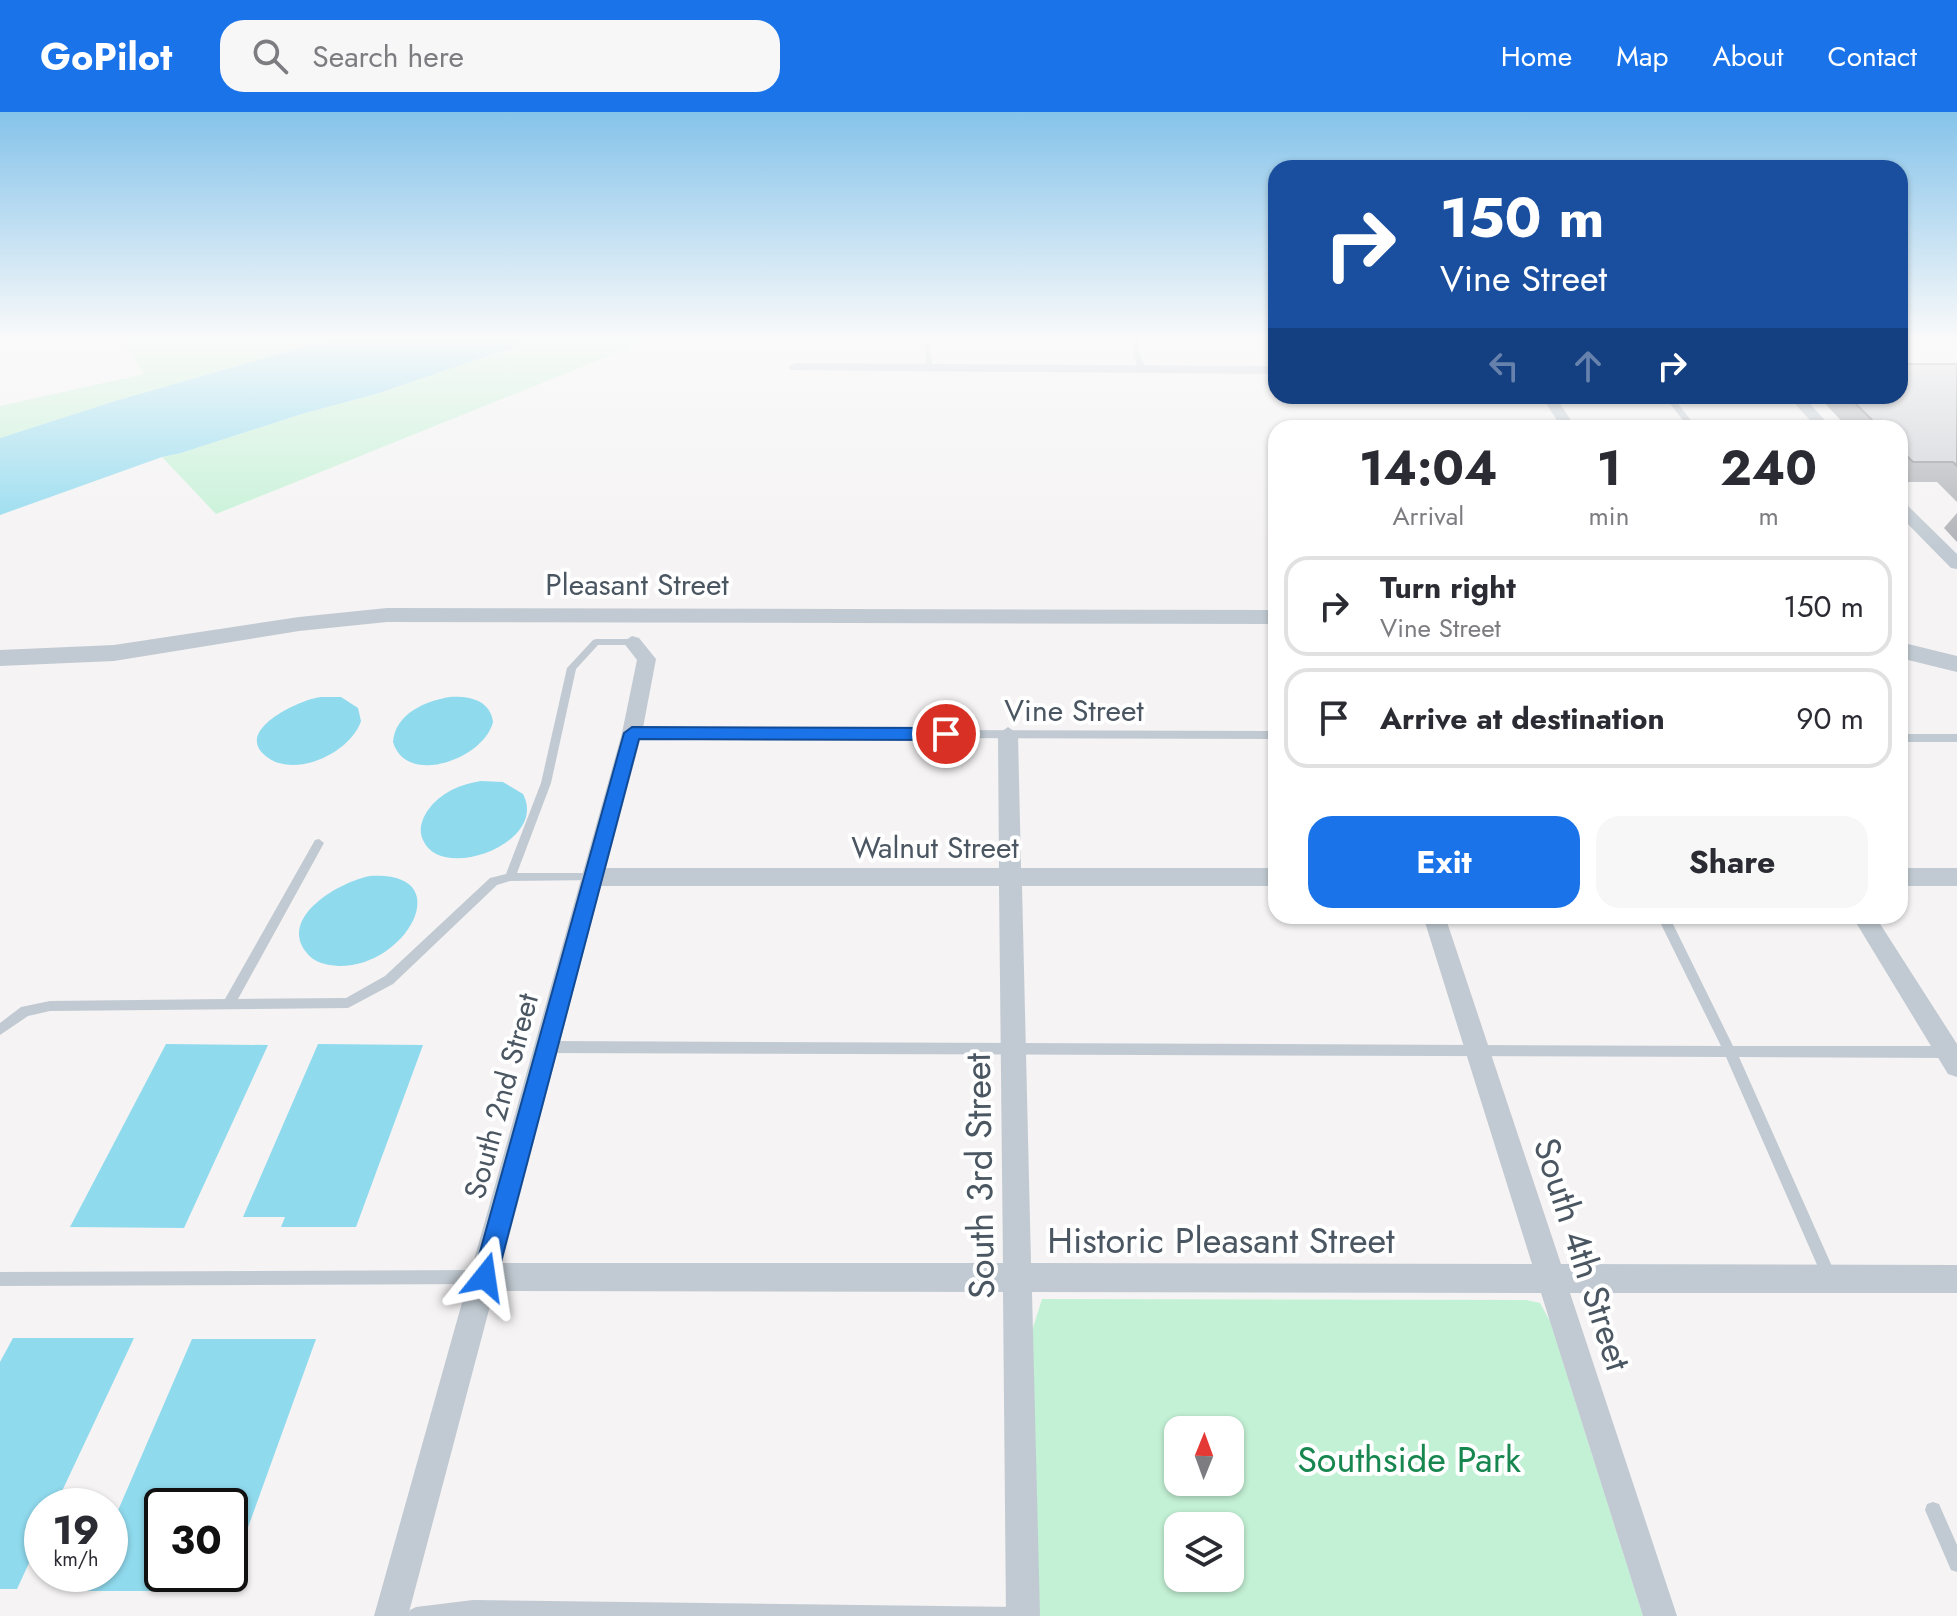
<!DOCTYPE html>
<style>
:root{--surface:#fff;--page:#f7f7f7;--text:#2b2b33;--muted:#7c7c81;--line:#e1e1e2;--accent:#1a73e8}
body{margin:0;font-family:Jost,sans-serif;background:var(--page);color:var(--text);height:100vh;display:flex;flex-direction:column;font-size:30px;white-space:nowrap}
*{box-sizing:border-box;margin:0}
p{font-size:26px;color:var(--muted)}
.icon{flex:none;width:44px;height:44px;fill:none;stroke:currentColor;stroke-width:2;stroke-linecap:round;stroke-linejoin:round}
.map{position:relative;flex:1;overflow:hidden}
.panel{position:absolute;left:1268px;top:308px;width:640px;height:504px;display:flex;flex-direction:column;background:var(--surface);border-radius:24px;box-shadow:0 2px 6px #0004}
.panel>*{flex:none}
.hud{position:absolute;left:1268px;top:48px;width:640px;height:244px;border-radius:24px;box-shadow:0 2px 6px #0004;background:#1a4fa0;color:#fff;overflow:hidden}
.needle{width:52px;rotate:1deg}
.fabs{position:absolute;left:1164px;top:1304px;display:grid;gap:16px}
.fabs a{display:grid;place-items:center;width:80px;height:80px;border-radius:16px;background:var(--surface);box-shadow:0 2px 6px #0004;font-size:40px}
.speed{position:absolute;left:24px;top:1376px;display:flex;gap:16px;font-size:40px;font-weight:700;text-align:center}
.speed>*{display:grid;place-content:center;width:104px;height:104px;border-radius:50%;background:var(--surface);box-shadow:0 2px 6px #0004;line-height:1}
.speed small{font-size:20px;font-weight:400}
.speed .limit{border:4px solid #111;border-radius:12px;background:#fff;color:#111}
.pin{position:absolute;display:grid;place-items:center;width:68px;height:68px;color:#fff;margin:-34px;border:4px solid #fff;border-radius:50%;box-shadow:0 2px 8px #0007}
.me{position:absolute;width:88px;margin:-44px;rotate:15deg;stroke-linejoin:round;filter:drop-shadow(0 0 6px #0008)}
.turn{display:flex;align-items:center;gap:28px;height:168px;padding:0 40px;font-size:36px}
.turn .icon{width:104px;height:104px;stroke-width:2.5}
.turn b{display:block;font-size:56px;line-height:68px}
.lanes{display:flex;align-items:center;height:76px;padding:0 40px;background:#0003;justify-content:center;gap:40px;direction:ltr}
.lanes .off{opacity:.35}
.eta{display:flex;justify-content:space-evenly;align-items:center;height:136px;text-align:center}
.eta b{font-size:48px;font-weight:700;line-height:56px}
.cta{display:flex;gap:16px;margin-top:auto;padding:16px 40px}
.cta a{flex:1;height:92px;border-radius:24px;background:var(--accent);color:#fff;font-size:32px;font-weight:700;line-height:92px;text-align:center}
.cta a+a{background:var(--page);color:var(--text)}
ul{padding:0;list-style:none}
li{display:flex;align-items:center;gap:24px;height:100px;margin:0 16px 12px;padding:0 24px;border:4px solid var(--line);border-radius:24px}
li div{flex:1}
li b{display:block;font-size:30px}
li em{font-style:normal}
header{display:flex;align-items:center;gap:48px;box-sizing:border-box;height:112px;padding:0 40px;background:var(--accent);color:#fff}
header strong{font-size:38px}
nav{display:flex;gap:44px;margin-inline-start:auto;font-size:28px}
.search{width:560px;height:72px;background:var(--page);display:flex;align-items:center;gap:20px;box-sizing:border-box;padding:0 28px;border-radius:24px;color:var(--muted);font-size:30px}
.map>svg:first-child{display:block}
</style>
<header>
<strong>GoPilot</strong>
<div class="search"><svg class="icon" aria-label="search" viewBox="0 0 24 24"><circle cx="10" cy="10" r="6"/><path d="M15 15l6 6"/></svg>Search here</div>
<nav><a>Home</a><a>Map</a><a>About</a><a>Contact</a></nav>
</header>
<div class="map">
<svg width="1957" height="1504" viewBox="0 0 1957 1504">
<rect width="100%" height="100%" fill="#f5f3f3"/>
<!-- green -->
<g fill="#c3f1d5" fill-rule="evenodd">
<polygon points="0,226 334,226 115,289 0,326 0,294 144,262 120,227"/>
<polygon points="540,226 654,226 216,402 162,345 181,341 305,301 376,282"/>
<path d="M1042 1187 1526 1188 1540 1191 1550 1209 1643 1504H1037L1030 1225ZM1178 1318H1230V1370H1178ZM1178 1414H1230V1466H1178Z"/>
</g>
<!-- water -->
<g fill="#90daee" fill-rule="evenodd">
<polygon points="334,226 540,226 376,282 305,301 181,341 162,345 0,403 0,326 115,289"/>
<path d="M321 585H341L358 596 361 609C351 640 296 667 267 645 231 619 301 587 321 585Z"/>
<path d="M450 585C469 584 490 588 493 610 484 647 406 675 393 630 395 602 425 589 450 585Z"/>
<path d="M481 669 503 670 523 682C549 731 441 771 423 728 418 718 422 707 428 698 440 681 460 672 481 669Z"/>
<path d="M370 764C459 758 408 855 339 854 326 853 314 851 306 840 278 804 342 769 370 764Z"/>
<polygon points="166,932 268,933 184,1116 70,1115"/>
<polygon points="318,932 423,933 356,1115 281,1115 285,1105 243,1105"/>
<polygon points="13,1226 134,1226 55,1394 42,1394 42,1423 17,1477 0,1477 0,1250"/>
<path d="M192 1227H316L225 1479H84L91 1462H110V1417ZM162 1394H230V1462H162Z"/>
</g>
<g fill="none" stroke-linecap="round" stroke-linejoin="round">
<!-- service -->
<g fill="#c1cad2" fill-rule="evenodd">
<polygon points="924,226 930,226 932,256 929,258 926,256"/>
<polygon points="1133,226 1139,226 1139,240 1146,257 1144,258 1138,257 1133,240"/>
<polygon points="1664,284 1672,284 1697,316 1689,316"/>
<polygon points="596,527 632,527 637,530 632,533 598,533 576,557 551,671 517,761 594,761 598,762 600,765 598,768 510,769 497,773 393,872 348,896 50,899 28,904 0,923 0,911 21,895 50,889 225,887 315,728 319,727 324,731 238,887 346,886 385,864 490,766 506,762 541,671 567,556 593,528"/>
<polygon points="632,617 1276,619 1276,627 632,625 627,621"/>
<rect x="1900" y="622" width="57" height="8"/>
<polygon points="1657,804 1669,804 1733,934 1957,934 1957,946 1739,945 1835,1161 1837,1166 1835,1171 1830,1173 1825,1171 1726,945 547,941 543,939 541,935 543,931 547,929 1721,934"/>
<polygon points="483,1158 488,1160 490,1165 488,1170 483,1172 0,1174 0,1160"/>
<polygon points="1933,1390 1939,1392 1957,1433 1957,1460 1951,1458 1925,1398 1927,1392"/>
<polygon points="473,1488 1018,1495 1024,1498 1027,1504 407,1504 410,1498 416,1495"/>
</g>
<!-- minor -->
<g fill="#c1cad2" fill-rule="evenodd">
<polygon points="1949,226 1957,226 1957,231 1950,229"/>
<polygon points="795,251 1276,254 1276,262 790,258 788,255"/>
<polygon points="1541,284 1555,284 1576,316 1562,316"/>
<polygon points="1788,284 1803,284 1832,316 1817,316"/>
<polygon points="1900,390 1906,392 1957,442 1957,457 1951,456 1900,404"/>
<path d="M632 524 639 526 656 547 642 621 606 756H999L998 622 1008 615 1018 622 1021 756H1276V774H1022L1031 1151 1532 1152 1423 804H1445L1561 1152 1957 1153V1181H1570L1677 1504H1643L1541 1181 1032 1180 1040 1504H1006L1003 1180 494 1179 408 1504H374L622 621 637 548 623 530ZM601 774H999L1003 1151H502Z"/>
<rect x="1900" y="756" width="57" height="18"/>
<polygon points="1852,804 1875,804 1957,932 1957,965 1948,962"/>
</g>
<!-- tertiary -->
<g fill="#c1cad2" fill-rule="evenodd">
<polygon points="387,496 1276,498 1276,512 387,510 299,519 114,549 0,554 0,538 114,533 299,505"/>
<polygon points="1900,530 1957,544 1957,560 1900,546"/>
</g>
</g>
<!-- wall -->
<g fill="#b0b2b7">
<polygon points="1957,253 1957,390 1937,370 1900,370 1900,316 1848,316 1818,284 1900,284"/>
<polygon points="1957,401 1957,430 1944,416"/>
</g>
<!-- building -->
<polygon fill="#cdcfd5" stroke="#909195" stroke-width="2" points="1900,252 1956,252 1957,253 1957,354 1953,350 1913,350 1900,337 1900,316 1880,316 1848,284 1900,284"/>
<!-- sky -->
<linearGradient id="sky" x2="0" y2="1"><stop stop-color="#85c3ea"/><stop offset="0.52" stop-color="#fafafa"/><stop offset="1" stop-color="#fafafa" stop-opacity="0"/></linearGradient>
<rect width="1957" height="436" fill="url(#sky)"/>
<!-- route -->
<polygon fill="#1a73e8" stroke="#114b97" stroke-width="2" points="632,615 946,616 954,622 946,628 639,627 497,1165 493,1173 485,1177 476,1173 473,1165 624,621"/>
<g text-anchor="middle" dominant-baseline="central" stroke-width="8" stroke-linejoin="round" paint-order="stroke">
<!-- street labels -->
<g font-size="30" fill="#4a5661" stroke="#fff">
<text x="637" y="472">Pleasant Street</text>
<text x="1074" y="598">Vine Street</text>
<text x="935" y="735">Walnut Street</text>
<text transform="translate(501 984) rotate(-75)">South 2nd Street</text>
</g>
<!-- near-street labels -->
<g font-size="36" fill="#4a5661" stroke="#fff">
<text transform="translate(979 1064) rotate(-91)">South 3rd Street</text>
<text x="1221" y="1128">Historic Pleasant Street</text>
<text transform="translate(1583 1142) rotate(72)">South 4th Street</text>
</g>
<!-- near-park labels -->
<g font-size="36" fill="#17864f" stroke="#fff">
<text x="1409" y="1347">Southside Park</text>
</g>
</g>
</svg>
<div class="fabs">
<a><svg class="needle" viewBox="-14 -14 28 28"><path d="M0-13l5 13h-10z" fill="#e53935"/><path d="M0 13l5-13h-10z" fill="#7c7c81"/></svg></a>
<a><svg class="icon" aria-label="layers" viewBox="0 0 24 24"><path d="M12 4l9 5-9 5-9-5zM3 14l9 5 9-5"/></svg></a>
</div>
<div class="speed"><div>19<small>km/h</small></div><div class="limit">30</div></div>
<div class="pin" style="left:946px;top:622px;background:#d93025"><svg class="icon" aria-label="arrive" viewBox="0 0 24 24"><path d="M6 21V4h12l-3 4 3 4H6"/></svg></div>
<svg class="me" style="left:485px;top:1165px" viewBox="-20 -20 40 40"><path d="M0-17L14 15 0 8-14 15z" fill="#1a73e8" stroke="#fff" stroke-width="4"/></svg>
<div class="hud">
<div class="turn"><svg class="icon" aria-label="right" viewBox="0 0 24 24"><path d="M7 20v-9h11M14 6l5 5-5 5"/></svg><div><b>150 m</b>Vine Street</div></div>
<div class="lanes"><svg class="icon off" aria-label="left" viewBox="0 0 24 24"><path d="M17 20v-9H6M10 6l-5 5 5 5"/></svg><svg class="icon off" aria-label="ahead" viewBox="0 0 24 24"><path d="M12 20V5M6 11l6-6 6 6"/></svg><svg class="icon" aria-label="right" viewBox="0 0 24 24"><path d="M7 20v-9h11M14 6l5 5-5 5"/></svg></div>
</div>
<section class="panel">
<div class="eta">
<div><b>14:04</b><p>Arrival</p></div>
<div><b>1</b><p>min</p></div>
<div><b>240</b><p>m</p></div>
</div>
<ul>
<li><svg class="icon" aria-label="right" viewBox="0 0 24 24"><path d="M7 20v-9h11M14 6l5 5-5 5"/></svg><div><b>Turn right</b><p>Vine Street</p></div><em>150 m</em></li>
<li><svg class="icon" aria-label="arrive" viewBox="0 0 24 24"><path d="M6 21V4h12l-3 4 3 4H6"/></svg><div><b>Arrive at destination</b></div><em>90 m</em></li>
</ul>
<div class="cta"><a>Exit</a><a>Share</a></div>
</section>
</div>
